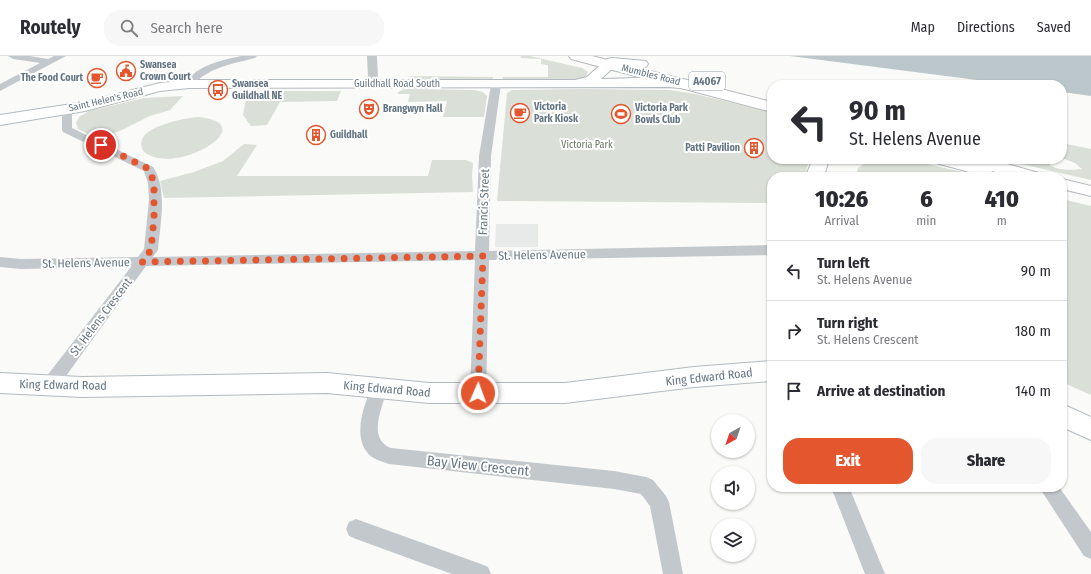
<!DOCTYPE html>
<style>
:root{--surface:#fff;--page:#f7f7f7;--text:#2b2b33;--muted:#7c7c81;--line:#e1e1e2;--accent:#e4572e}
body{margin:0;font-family:"Fira Sans Condensed",sans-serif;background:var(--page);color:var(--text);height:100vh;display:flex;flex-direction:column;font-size:15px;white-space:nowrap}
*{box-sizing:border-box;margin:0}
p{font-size:13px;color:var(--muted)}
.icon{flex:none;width:22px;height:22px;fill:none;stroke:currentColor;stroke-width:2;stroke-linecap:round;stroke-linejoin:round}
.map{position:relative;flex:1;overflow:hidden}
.details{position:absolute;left:767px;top:116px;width:300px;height:320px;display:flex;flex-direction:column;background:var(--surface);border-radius:16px;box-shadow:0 1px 3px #0004}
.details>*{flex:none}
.top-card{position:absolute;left:767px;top:24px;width:300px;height:84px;border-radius:16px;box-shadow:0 1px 3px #0004;background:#fff;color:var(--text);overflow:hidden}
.needle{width:26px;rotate:220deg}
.fabs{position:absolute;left:711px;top:358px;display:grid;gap:8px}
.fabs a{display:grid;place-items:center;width:44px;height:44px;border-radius:50%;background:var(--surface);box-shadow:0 1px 3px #0004;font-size:20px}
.pin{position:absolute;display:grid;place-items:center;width:34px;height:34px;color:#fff;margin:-17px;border:2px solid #fff;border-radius:50%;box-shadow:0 1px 4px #0007}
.me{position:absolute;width:44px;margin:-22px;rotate:2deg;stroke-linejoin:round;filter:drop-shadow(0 0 3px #0008)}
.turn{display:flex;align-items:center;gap:14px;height:84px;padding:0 16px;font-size:18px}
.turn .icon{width:52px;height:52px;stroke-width:2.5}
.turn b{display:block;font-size:28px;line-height:34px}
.eta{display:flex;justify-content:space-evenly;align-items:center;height:68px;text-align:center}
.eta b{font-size:24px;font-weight:800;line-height:28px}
.primary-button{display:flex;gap:8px;margin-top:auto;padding:8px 16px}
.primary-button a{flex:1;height:46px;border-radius:16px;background:var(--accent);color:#fff;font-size:16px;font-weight:800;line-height:46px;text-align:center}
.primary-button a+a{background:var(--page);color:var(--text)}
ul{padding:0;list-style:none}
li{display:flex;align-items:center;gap:12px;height:60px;padding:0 16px;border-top:1px solid var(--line)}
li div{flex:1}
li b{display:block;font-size:15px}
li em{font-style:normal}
header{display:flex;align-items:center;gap:24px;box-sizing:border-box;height:56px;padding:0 20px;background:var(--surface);border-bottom:1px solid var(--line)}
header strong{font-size:19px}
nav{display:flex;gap:22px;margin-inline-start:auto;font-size:14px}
.search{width:280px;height:36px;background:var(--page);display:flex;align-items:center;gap:10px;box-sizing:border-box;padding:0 14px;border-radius:16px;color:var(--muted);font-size:15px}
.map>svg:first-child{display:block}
</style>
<header>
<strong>Routely</strong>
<div class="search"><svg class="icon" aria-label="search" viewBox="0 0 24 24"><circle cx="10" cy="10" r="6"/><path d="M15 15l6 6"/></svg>Search here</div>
<nav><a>Map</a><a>Directions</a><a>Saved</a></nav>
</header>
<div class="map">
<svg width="1091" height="518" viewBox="0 0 1091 518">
<rect width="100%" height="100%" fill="#fafaf8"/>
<!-- built -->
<polygon fill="#e8e9e9" points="496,168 538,168 538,191 495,191"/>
<!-- green -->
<g fill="#dadfd7">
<polygon points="521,0 530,0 582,12 588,16 586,21 575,25 502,25 503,21 548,21 548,9 541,8 541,3 520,2"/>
<polygon points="411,20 493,21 492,24 410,24"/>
<polygon points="405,33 474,34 483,36 487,40 484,61 443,61 447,45 408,46 410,38 398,38 398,36"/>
<polygon points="583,33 669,34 695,38 772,56 772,103 810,103 805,118 806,121 772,121 772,147 497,145 507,37 512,34"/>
<polygon points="264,35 341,35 337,45 280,46 267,69 251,70 243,59 246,41"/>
<polygon points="183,40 170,54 150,60 120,75 96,82 78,73 76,67 79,61 89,55 144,42"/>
<path d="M198 61C260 67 189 112 154 101 149 99 143 97 142 92 134 71 185 62 198 61Z"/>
<path d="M1062 87 1091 93V124L1000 103H1011L1031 107 1030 103C1035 103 1041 102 1046 105 1047 106 1048 108 1050 109 1058 115 1073 114 1082 113L1075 107 1062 102Z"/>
<polygon points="244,88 257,89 237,120 428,120 432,104 466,104 473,107 472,120 473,136 164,142 160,125 194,116 223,105"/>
<polygon points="885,103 906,103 984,121 856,121 858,112 865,107"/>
<polygon points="1062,143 1091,150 1091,339 1062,326"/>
</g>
<!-- water -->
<polygon fill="#bbc7cb" points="790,0 1091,0 1091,40 1062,36 1062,29 1016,29"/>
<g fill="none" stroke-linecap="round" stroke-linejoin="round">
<!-- secondary casing -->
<g stroke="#b3babf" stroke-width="2">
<g id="secondary">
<path d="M612 2 646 5 648 8 646 11 641 12 615 10 601 23C632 23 667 18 697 26L699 29 697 32 692 33 668 31 189 32 160 35 85 55 0 69V59L85 46 160 27 189 24H575L587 21 607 3Z"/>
<polygon points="813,103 829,103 825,117 826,121 808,121 807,117"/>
<polygon points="772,305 772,325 694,331 565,347 429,347 327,337 82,341 0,337 0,317 82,321 327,317 429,327 565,327 694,311"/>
<polygon points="1062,348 1091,361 1091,384 1062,371"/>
</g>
</g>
<!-- primary casing -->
<g stroke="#b5babe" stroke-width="2">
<g id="primary">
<polygon points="569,0 592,0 772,46 772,56 571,3"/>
<polygon points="934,103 989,103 1039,117 1042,121 1014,121 992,115 990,119 984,120 936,107"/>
<polygon points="1062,123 1091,130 1091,140 1062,133"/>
</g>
</g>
<!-- street -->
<g fill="#c3c8cc" fill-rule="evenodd">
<polygon points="8,0 30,0 48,3 54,0 66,0 0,35 0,28 40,7 13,3"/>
<path d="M241 0H257L255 2C232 8 209 11 192 30H186L184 28C198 9 219 5 241 0Z"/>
<polygon points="367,0 377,0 378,22 376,24 370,24 368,22"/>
<path d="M496 25 501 28 491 100 489 195 772 189V199L489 204 486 337 484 342 478 344 472 342 470 337 475 204 146 210 55 335 49 337 43 335 41 330 43 325 131 211 21 213 0 211V201L21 203 138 201 144 193 149 144 148 127 144 115 63 76 62 74V53L63 51 67 50 72 53V72L153 111C168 133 160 169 158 194L153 201 475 195 479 100 491 28Z"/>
<path d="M380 325 386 327 388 332C383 349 366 383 391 392L614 415 646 421 653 424 666 440 669 446 683 518H663L650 450 641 438 614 433 389 408C384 406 376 404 372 401 350 384 364 347 374 327Z"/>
<polygon points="831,431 849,431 885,518 865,518"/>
<polygon points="1039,431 1059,431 1091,476 1091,503 1084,500"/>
<polygon points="356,463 481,508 488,511 491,518 452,518 356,483 349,480 346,473 349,466"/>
</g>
<!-- secondary -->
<use href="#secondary" fill="#fff" fill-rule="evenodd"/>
<!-- primary -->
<use href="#primary" fill="#fff" fill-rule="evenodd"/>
</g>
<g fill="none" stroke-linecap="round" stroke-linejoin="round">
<!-- route -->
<polyline stroke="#e4572e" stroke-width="7" stroke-dasharray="0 12.6" points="101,89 149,113 154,127 154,162 151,194 142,206 483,200 478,337"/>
</g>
<!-- icons -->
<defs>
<g id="civic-ring" transform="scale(1)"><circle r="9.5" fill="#fff" stroke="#e4572e" stroke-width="1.5"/><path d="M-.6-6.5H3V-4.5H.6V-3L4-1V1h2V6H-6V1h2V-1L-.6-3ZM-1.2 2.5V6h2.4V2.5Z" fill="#e4572e"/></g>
<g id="cafe-ring" transform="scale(1)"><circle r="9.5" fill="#fff" stroke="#e4572e" stroke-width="1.5"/><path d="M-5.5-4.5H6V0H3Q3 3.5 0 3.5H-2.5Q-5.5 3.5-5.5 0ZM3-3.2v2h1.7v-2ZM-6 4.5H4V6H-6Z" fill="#e4572e"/></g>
<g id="bus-ring" transform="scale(1)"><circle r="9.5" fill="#fff" stroke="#e4572e" stroke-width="1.5"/><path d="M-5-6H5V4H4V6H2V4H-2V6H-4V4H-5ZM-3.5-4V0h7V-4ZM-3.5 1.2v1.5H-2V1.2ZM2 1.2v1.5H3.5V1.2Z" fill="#e4572e"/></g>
<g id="theatre-ring" transform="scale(1)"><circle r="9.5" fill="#fff" stroke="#e4572e" stroke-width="1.5"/><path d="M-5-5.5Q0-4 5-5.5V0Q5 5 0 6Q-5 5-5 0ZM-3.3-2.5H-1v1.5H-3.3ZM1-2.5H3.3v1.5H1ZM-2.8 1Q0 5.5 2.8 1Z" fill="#e4572e"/></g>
<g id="stadium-ring" transform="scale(1)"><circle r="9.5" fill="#fff" stroke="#e4572e" stroke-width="1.5"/><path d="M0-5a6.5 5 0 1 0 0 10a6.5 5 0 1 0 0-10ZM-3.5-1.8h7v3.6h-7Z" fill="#e4572e"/></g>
<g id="building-ring" transform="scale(1)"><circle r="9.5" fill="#fff" stroke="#e4572e" stroke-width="1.5"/><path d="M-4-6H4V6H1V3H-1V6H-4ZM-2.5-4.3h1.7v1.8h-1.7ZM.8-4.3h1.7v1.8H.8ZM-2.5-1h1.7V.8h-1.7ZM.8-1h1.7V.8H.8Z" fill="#e4572e"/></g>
</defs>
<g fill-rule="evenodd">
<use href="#civic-ring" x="126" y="15"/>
<use href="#cafe-ring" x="97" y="22"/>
<use href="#bus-ring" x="218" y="34"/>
<use href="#theatre-ring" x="369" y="53"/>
<use href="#cafe-ring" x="520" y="57"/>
<use href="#stadium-ring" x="621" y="58"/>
<use href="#building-ring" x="316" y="79"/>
<use href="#building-ring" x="754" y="92"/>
</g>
<g text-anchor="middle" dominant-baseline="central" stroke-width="4" stroke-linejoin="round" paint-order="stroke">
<!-- far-poi labels -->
<g font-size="10" font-weight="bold" fill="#657683" stroke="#fff" text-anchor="start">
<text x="140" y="9">Swansea<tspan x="140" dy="12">Crown Court</tspan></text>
<text x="83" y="22" text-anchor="end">The Food Court</text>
<text x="232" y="28">Swansea<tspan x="232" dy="12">Guildhall NE</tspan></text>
<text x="534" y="51">Victoria<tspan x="534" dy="12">Park Kiosk</tspan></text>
<text x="635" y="52">Victoria Park<tspan x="635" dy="12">Bowls Club</tspan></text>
<text x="383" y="53">Brangwyn Hall</text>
<text x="330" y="79">Guildhall</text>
<text x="740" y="92" text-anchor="end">Patti Pavilion</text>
</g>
<!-- far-street labels -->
<g font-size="10" fill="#657683" stroke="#fff">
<text transform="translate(651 19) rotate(14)">Mumbles Road</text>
<text x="397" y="28">Guildhall Road South</text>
<text transform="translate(106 44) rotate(-13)">Saint Helen's Road</text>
</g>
<!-- far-park labels -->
<g font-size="10" fill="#687a64" stroke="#fff">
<text x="587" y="89">Victoria Park</text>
</g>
<!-- shield labels -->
<rect fill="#fff" stroke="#939fa8" stroke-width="1" x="689" y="16" width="36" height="18" rx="3"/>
<g font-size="11" font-weight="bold" fill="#657683">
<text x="707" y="25">A4067</text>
</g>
<!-- street labels -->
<g font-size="12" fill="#657683" stroke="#fff">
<text transform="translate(484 146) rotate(-88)">Francis Street</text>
<text transform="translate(542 199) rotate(-1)">St. Helens Avenue</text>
<text transform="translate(86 207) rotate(-1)">St. Helens Avenue</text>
<text transform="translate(101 261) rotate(-53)">St. Helens Crescent</text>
<text transform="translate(709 321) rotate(-6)">King Edward Road</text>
<text transform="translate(63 329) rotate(1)">King Edward Road</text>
<text transform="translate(387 333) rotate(5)">King Edward Road</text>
</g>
<!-- near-street labels -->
<g font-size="14" fill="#657683" stroke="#fff">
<text transform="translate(478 410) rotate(6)">Bay View Crescent</text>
</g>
</g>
</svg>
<div class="fabs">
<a><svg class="needle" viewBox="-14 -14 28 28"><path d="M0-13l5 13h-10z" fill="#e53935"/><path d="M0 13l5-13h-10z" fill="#7c7c81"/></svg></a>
<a><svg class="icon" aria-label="sound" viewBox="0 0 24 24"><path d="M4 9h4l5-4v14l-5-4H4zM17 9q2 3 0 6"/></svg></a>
<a><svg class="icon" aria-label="layers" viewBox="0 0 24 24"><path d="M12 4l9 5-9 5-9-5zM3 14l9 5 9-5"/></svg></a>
</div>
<div class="pin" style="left:101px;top:89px;background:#d93025"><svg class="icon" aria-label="arrive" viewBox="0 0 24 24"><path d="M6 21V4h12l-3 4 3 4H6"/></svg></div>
<svg class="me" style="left:478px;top:337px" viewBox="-20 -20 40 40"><circle r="17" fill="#e4572e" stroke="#fff" stroke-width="3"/><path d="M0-11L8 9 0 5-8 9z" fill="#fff"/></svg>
<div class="top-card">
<div class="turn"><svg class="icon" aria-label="left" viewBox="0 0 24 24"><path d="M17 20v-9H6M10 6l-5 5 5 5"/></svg><div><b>90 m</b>St. Helens Avenue</div></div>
</div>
<section class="details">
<div class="eta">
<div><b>10:26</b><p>Arrival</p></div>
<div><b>6</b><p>min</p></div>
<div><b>410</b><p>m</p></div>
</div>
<ul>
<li><svg class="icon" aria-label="left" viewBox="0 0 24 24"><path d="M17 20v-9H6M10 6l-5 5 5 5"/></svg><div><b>Turn left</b><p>St. Helens Avenue</p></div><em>90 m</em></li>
<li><svg class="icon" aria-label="right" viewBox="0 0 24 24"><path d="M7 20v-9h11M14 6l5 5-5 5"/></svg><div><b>Turn right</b><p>St. Helens Crescent</p></div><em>180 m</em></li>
<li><svg class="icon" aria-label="arrive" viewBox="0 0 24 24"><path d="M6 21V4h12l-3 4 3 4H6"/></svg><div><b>Arrive at destination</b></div><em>140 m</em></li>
</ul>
<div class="primary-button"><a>Exit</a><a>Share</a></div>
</section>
</div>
